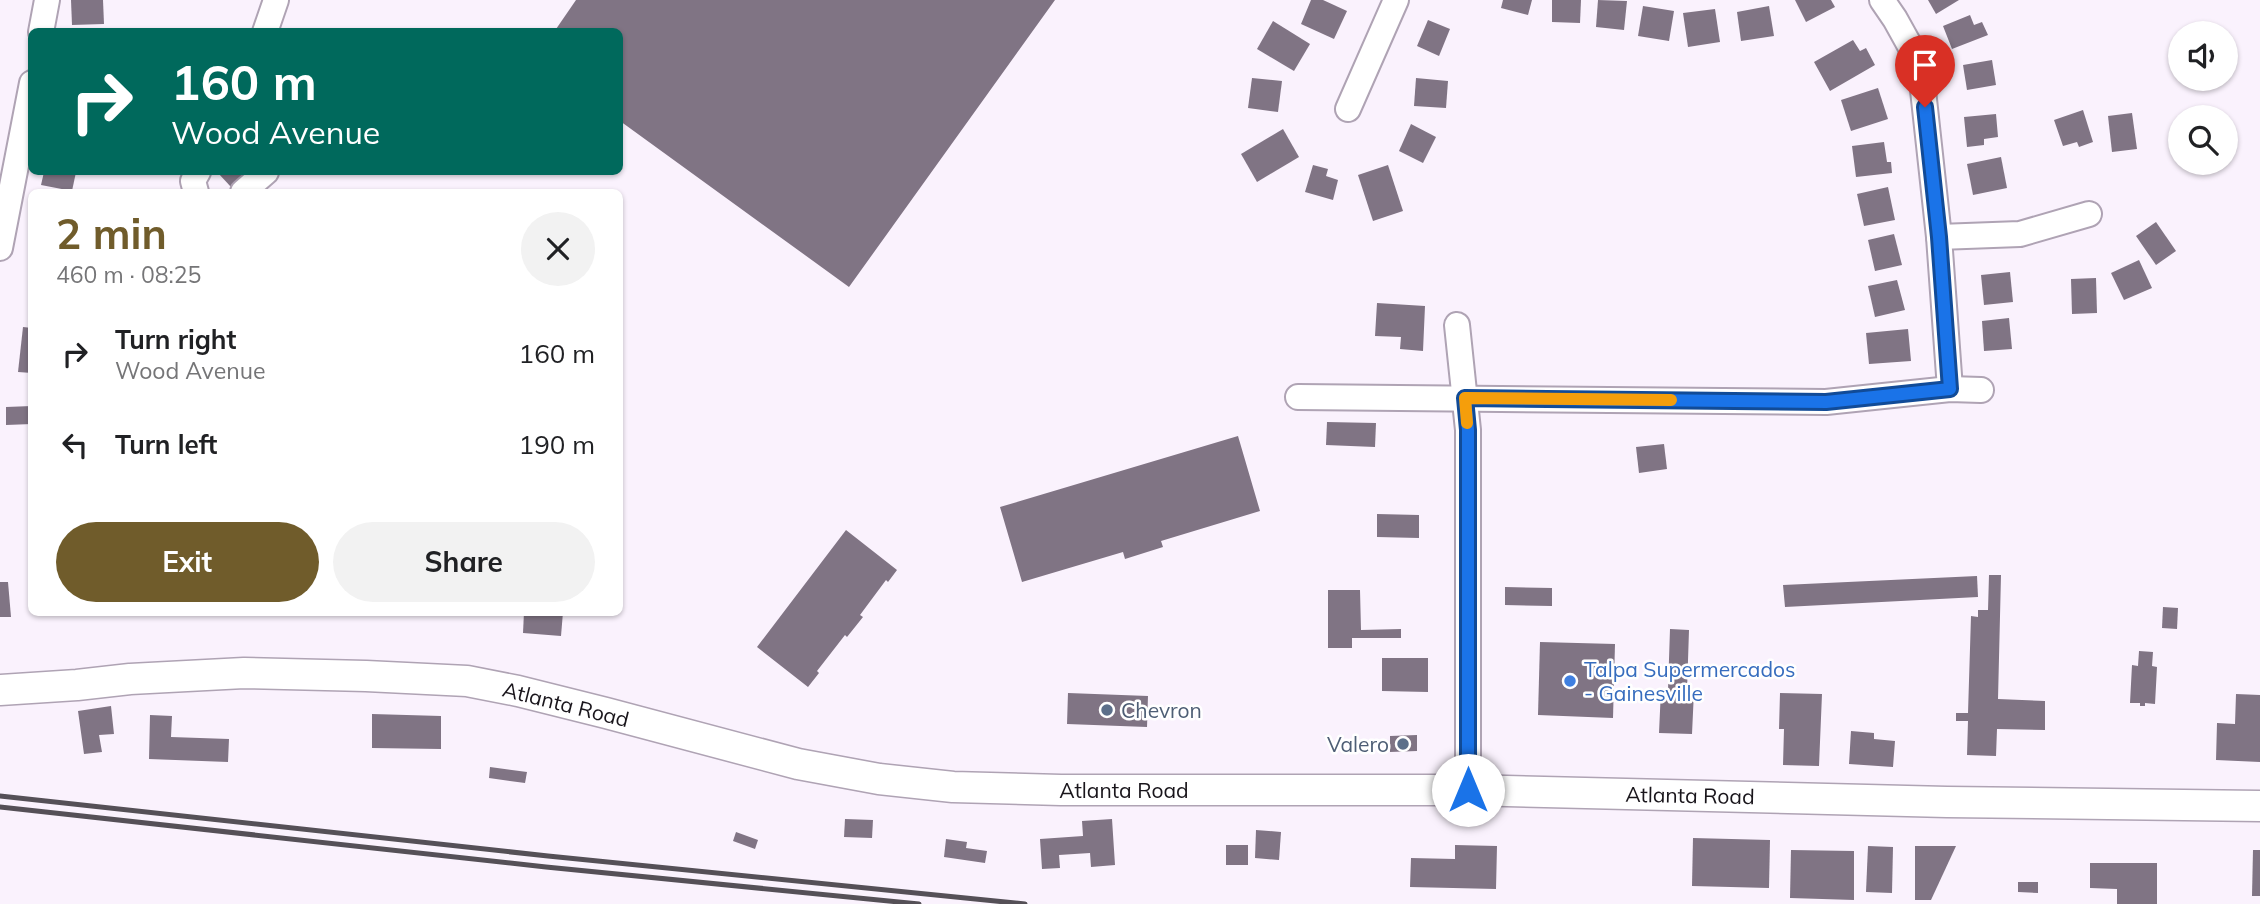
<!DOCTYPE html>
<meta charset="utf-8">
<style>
:root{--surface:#fff;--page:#f2f2f2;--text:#202124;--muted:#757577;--accent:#705c2b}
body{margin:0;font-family:Mulish,sans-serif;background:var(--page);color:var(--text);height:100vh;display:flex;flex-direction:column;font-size:26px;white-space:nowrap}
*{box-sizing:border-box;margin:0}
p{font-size:23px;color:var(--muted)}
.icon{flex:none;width:38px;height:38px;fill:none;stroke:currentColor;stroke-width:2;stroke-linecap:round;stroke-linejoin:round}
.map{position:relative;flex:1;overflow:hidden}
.sheet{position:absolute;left:28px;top:189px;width:595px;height:427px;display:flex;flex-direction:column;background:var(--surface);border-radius:10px;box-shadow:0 2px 5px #0004}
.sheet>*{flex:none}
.top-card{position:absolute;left:28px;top:28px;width:595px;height:147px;border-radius:10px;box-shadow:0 2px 5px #0004;background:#00695c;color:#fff;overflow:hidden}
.buttons{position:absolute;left:2168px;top:21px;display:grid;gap:14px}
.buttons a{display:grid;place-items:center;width:70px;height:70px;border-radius:50%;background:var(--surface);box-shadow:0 2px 5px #0004;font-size:35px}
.pin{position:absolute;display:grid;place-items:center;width:60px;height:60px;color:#fff;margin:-72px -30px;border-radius:50% 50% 50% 0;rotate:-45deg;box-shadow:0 0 7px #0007}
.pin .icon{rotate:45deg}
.me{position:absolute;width:77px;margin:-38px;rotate:0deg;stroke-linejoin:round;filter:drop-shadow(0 0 5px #0008)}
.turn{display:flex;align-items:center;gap:24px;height:147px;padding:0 28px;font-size:32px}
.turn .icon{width:91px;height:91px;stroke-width:2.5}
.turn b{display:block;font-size:49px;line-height:60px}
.round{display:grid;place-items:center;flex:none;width:74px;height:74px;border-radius:37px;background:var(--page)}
.headline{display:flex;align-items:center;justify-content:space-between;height:119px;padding:0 28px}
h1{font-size:42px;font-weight:700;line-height:52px;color:var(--accent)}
.cta{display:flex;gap:14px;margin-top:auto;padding:14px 28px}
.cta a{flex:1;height:80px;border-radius:42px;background:var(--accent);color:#fff;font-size:28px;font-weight:700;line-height:80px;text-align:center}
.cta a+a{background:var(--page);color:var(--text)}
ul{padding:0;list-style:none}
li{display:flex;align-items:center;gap:21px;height:91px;padding:0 28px}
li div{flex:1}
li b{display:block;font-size:26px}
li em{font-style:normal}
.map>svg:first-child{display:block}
</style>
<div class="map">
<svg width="2260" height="904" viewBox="0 0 2260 904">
<rect width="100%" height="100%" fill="#faf2fd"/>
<!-- building -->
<g fill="#807484">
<polygon points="71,0 103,0 104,24 72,25"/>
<polygon points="576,0 1055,0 849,287 620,121 620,32 554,32"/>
<polygon points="1311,0 1323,0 1347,11 1334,39 1301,24"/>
<polygon points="1503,0 1532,0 1528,15 1501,8"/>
<polygon points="1552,0 1581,0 1580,23 1552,22"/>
<polygon points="1598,0 1627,1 1624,30 1596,27"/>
<polygon points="1795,0 1831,0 1835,7 1806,22"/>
<polygon points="1928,0 1959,0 1936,14"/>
<polygon points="1643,6 1674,11 1669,41 1638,36"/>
<polygon points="1769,6 1774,36 1741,41 1737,12"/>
<polygon points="1715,9 1720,42 1688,47 1683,13"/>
<polygon points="1970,15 1974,25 1982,22 1988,35 1952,49 1943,26"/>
<polygon points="1428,20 1450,29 1439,56 1417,46"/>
<polygon points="1273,21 1310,44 1294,71 1257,49"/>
<polygon points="1853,40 1860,51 1866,48 1875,65 1830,91 1814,62"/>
<polygon points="1992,60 1996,85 1967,90 1963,65"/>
<polygon points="1252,78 1282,81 1278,112 1248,108"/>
<polygon points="1416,78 1448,81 1446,108 1414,106"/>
<polygon points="1878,88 1888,119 1851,131 1841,100"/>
<polygon points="2083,110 2093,142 2079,147 2077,142 2063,146 2054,120"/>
<polygon points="2132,113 2137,149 2112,152 2108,116"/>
<polygon points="1996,114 1998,137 1984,139 1984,145 1967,147 1964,117"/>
<polygon points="1411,124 1436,137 1423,163 1399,151"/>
<polygon points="1283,129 1299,157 1257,182 1241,154"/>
<polygon points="1884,142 1887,162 1891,162 1892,173 1856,177 1852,146"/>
<polygon points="2001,157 2007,188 1973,195 1967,164"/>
<polygon points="1313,165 1328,169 1326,176 1338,180 1333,200 1305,192"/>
<polygon points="1388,165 1403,211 1373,221 1358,175"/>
<polygon points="44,172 76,172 72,191 41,185"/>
<polygon points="219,172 247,172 231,187 218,173"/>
<polygon points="1888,187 1895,220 1864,226 1857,194"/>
<polygon points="2156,222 2176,251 2156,265 2136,236"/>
<polygon points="1894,234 1902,265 1875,271 1868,240"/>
<polygon points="2139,260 2152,288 2124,300 2111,273"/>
<polygon points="2010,272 2013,302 1984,305 1981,275"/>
<polygon points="2096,278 2097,313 2072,314 2071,279"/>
<polygon points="1897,280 1905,310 1875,317 1868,286"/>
<polygon points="1377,303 1425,306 1423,351 1400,349 1401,337 1375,336"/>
<polygon points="2009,318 2012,349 1984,351 1982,321"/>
<polygon points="23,327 32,328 32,373 18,372"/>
<polygon points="1908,329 1911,361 1869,364 1866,333"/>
<polygon points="32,406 32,424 6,425 6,407"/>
<polygon points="1327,422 1376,423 1375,447 1326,445"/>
<polygon points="1238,436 1260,511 1161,541 1163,547 1125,559 1123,552 1022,582 1000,507"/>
<polygon points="1664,444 1667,469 1639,473 1636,447"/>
<polygon points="1377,514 1419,515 1419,538 1377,537"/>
<polygon points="846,530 897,570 888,582 886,580 860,615 863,617 847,637 845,635 817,671 819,673 808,687 757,647"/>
<polygon points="1989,575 2001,575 1998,699 2045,701 2045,730 1997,729 1996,756 1967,755 1968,721 1956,721 1956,713 1968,713 1971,616 1978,617 1978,610 1988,610"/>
<polygon points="1977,576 1978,597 1785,607 1783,585"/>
<polygon points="0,582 8,582 11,617 0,617"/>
<polygon points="1505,587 1552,588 1552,606 1505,605"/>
<polygon points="1328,590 1360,590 1361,630 1401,629 1401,638 1352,638 1352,648 1328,648"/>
<polygon points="2163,607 2178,608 2177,629 2162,628"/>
<polygon points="524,612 563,612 561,636 523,633"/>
<polygon points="1670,629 1689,630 1687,691 1694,691 1692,734 1659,733 1661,689 1668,690"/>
<polygon points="1540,642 1615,644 1613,718 1538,715"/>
<polygon points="2139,651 2153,652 2152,666 2157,667 2155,704 2145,703 2145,706 2140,706 2140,703 2130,703 2132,665 2138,666"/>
<polygon points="1382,658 1428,658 1428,692 1382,691"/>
<polygon points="1068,693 1148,696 1147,727 1067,724"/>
<polygon points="1780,693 1822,694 1819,766 1783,765 1784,729 1779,729"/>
<polygon points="2236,694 2260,695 2260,762 2216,760 2217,723 2235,724"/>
<polygon points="111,706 114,734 99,735 102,752 84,754 78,711"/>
<polygon points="372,714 441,716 441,749 372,748"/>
<polygon points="150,715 172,716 171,737 229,739 228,762 149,759"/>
<polygon points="1851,731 1874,733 1874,739 1895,741 1893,767 1849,764"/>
<polygon points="1417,735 1417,751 1390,752 1390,736"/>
<polygon points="490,767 527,772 525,783 489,778"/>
<polygon points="845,819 873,820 872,838 844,837"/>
<polygon points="1112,819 1115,865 1091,867 1090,853 1059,855 1060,868 1042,869 1040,839 1083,836 1082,821"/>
<polygon points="1256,830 1281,832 1279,860 1255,858"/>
<polygon points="736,832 758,840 755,849 733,841"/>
<polygon points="1693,838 1770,840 1769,888 1692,886"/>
<polygon points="946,839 967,842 966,848 987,851 985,863 944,857"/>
<rect x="1226" y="845" width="22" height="20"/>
<polygon points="1455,845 1497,846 1496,889 1410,887 1411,858 1455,859"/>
<polygon points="1868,846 1893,847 1892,893 1866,892"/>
<polygon points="1915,846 1956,846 1931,900 1915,900"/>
<polygon points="1791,850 1854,851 1854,900 1790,898"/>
<polygon points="2253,850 2260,850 2260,896 2252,896"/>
<polygon points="2090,863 2157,863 2157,904 2117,904 2117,889 2090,888"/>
<polygon points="2018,882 2038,882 2038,893 2018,892"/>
</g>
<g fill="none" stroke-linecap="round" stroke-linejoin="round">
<!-- minor casing -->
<g stroke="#afa3b4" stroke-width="28">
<g id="minor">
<polyline points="1882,0 1895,19 1910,46 1922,81 1939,237 1950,389"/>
<polyline points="41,32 47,0"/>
<polyline points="265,32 276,0"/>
<polyline points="1348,109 1396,0"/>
<polyline points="196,192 193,181 198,172"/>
<polyline points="243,192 266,172"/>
<polyline points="1939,237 2020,234 2089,214"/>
<polyline points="0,248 32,83"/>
<polyline points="1457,325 1468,430 1468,790"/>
<polyline points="1298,397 1826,402 1950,389 1981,390"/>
</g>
</g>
<!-- major casing -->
<g stroke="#afa3b4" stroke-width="33">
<polyline id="major" points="0,690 77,685 130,679 244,673 366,676 467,681 518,691 606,713 798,764 879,779 953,787 1061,790 1468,790 1947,802 2260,806"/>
</g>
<!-- minor -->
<use href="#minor" stroke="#fff" stroke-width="24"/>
<!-- major -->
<use href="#major" stroke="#fff" stroke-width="30"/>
<!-- rail -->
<g stroke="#555057" stroke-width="5">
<polyline points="0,796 548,856 1025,904"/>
<polyline points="0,807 546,867 919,904"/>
</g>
</g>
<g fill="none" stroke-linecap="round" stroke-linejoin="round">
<!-- route casing -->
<g stroke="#114b97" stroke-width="18">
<polyline id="route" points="1468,790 1468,430 1465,398 1826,402 1950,389 1939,237 1925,107"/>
</g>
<!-- route -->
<use href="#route" stroke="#1a73e8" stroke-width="12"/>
<!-- slow -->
<polyline stroke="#f59e0b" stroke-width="12" points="1467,423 1465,398 1671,400"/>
</g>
<!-- markers -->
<circle fill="#3f7fe0" stroke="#fff" stroke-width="2.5" cx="1570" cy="681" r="7"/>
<g fill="#5c6f8a" stroke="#fff" stroke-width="2.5">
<circle cx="1107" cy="710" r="7"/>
<circle cx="1403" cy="744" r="7"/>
</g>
<g text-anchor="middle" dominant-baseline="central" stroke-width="5" stroke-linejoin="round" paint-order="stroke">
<!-- shop labels -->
<g font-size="21" fill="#366cbe" stroke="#fff" text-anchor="start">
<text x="1584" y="669">Talpa Supermercados<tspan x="1584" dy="24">- Gainesville</tspan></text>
</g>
<!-- street labels -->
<g font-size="21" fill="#19151b" stroke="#fff">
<text transform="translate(566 704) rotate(14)">Atlanta Road</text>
<text x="1124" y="790">Atlanta Road</text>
<text transform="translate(1690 795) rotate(1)">Atlanta Road</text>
</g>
<!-- service labels -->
<g font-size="21" fill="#4e5e75" stroke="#fff" text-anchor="start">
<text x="1121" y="710">Chevron</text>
<text x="1389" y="744" text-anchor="end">Valero</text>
</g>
</g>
</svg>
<div class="buttons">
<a><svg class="icon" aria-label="sound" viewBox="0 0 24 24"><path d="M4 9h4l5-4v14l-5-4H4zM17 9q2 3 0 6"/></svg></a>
<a><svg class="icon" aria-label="search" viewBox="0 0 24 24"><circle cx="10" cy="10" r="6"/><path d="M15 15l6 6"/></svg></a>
</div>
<div class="pin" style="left:1925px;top:107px;background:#d93025"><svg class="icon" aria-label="arrive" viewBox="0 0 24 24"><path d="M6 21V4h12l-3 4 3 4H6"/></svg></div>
<svg class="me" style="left:1468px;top:790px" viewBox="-20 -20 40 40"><circle r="19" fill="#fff"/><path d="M0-13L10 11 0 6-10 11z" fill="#1a73e8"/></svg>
<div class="top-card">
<div class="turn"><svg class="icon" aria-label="right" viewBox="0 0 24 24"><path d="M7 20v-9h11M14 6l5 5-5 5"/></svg><div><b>160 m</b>Wood Avenue</div></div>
</div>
<section class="sheet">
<div class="headline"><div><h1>2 min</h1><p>460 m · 08:25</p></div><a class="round"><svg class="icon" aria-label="close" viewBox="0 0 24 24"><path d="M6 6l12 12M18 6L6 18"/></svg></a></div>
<ul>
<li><svg class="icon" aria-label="right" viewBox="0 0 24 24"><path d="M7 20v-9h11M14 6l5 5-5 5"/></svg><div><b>Turn right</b><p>Wood Avenue</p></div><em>160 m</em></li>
<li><svg class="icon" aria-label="left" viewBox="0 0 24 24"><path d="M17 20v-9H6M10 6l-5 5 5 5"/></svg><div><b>Turn left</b></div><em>190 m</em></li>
</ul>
<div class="cta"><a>Exit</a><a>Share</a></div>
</section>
</div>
